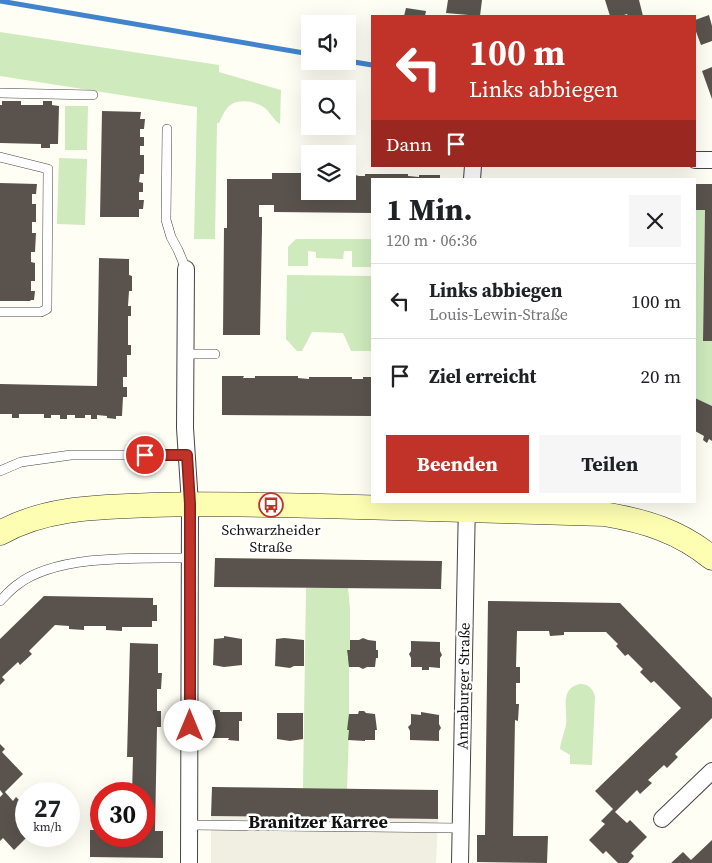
<!DOCTYPE html>
<html lang="de">
<meta charset="utf-8">
<style>
:root{--surface:#fff;--page:#f6f6f6;--text:#202124;--muted:#757577;--line:#e0e0e0;--accent:#c13329}
body{margin:0;font-family:"Source Serif 4",serif;background:var(--page);color:var(--text);height:100vh;display:flex;flex-direction:column;font-size:19px;white-space:nowrap}
*{box-sizing:border-box;margin:0}
p{font-size:16px;color:var(--muted)}
.icon{flex:none;width:28px;height:28px;fill:none;stroke:currentColor;stroke-width:2;stroke-linecap:round;stroke-linejoin:round}
.map{position:relative;flex:1;overflow:hidden}
.drawer{position:absolute;left:371px;top:178px;width:325px;height:325px;display:flex;flex-direction:column;background:var(--surface);border-radius:0px;box-shadow:0 5px 20px #0002}
.drawer>*{flex:none}
.top-card{position:absolute;left:371px;top:15px;width:325px;height:152px;border-radius:0px;box-shadow:0 5px 20px #0002;background:#c13329;color:#fff;overflow:hidden}
.controls{position:absolute;left:301px;top:15px;display:grid;gap:10px}
.controls a{display:grid;place-items:center;width:55px;height:55px;border-radius:0px;background:var(--surface);box-shadow:0 5px 20px #0002;font-size:25px}
.speed{position:absolute;left:15px;top:782px;display:flex;gap:10px;font-size:25px;font-weight:700;text-align:center}
.speed>*{display:grid;place-content:center;width:65px;height:65px;border-radius:50%;background:var(--surface);box-shadow:0 5px 20px #0002;line-height:1}
.speed small{font-size:12px;font-weight:400}
.speed .limit{border:8px solid #d22;background:#fff;color:#111}
.pin{position:absolute;display:grid;place-items:center;width:42px;height:42px;color:#fff;margin:-21px;border:2px solid #fff;border-radius:50%;box-shadow:0 1px 5px #0007}
.me{position:absolute;width:55px;margin:-28px;rotate:0deg;stroke-linejoin:round;filter:drop-shadow(0 0 4px #0008)}
.turn{display:flex;align-items:center;gap:18px;height:105px;padding:0 15px;font-size:22px}
.turn .icon{width:65px;height:65px;stroke-width:2.5}
.turn b{display:block;font-size:35px;line-height:42px}
.then{display:flex;align-items:center;height:48px;padding:0 15px;background:#0003;gap:10px;font-size:19px}
.round{display:grid;place-items:center;flex:none;width:52px;height:52px;border-radius:0px;background:var(--page)}
.head{display:flex;align-items:center;justify-content:space-between;height:85px;padding:0 15px}
h1{font-size:30px;font-weight:700;line-height:38px}
.primary-button{display:flex;gap:10px;margin-top:auto;padding:10px 15px}
.primary-button a{flex:1;height:58px;border-radius:0px;background:var(--accent);color:#fff;font-size:20px;font-weight:700;line-height:58px;text-align:center}
.primary-button a+a{background:var(--page);color:var(--text)}
ul{padding:0;list-style:none}
li{display:flex;align-items:center;gap:15px;height:75px;padding:0 15px;border-top:1px solid var(--line)}
li div{flex:1}
li b{display:block;font-size:19px}
li em{font-style:normal}
.map>svg:first-child{display:block}
</style>
<div class="map">
<svg width="712" height="863" viewBox="0 0 712 863">
<rect width="100%" height="100%" fill="#fffef5"/>
<!-- green -->
<g fill="#cfeabd">
<path d="M0 32 219 65V72L281 90 280 124C274 120 271 114 266 109 257 101 239 98 229 106 224 111 222 117 219 123H217L215 239H194L197 107 0 76Z"/>
<polygon points="65,106 88,106 87,150 65,150"/>
<polygon points="59,158 87,159 85,225 57,224"/>
<polygon points="695,210 705,210 703,341 712,341 712,406 695,398"/>
<polygon points="296,239 372,239 372,267 352,267 352,251 344,251 343,259 316,258 316,252 308,251 308,266 288,266 288,247"/>
<polygon points="287,275 372,276 372,351 351,351 343,333 312,332 302,351 297,351 286,339"/>
<polygon points="306,588 348,588 350,608 350,650 347,650 347,658 349,658 349,722 347,729 349,730 347,789 303,788"/>
<path d="M580 684C588 684 593 688 595 697L592 765 570 764V755L560 749C561 740 564 734 566 725 568 710 559 688 580 684Z"/>
</g>
<!-- plaza -->
<polygon fill="#f1eee2" points="211,816 438,819 436,863 211,863"/>
<g fill="none" stroke-linecap="round" stroke-linejoin="round">
<!-- stream -->
<g stroke="#4184cc" stroke-width="5">
<polyline points="0,1 310,54"/>
<polyline points="348,61 372,65"/>
</g>
</g>
<!-- building -->
<g fill="#5a534d">
<polygon points="448,0 482,0 480,16 446,13"/>
<polygon points="605,0 639,0 643,16 628,16 627,14 621,16 610,16"/>
<polygon points="406,8 426,11 425,16 404,16"/>
<polygon points="709,15 712,26 712,41 701,45 695,29 695,20"/>
<polygon points="712,67 712,99 702,71"/>
<polygon points="2,101 21,101 21,105 43,105 43,101 52,101 52,105 59,106 58,144 50,144 50,148 41,148 41,144 0,143 0,105 2,105"/>
<polygon points="102,111 141,112 140,119 145,119 144,129 140,129 140,137 144,137 144,146 140,146 140,155 144,155 144,174 140,174 139,182 143,183 143,192 139,192 139,200 144,200 143,209 139,209 139,217 100,217"/>
<polygon points="272,173 303,173 304,175 310,175 310,191 348,191 348,173 359,176 365,176 365,174 408,174 408,176 419,177 419,175 440,175 440,179 372,179 372,213 274,212 274,205 259,205 259,217 262,217 262,229 260,335 223,335 224,228 227,228 227,179 272,179"/>
<polygon points="0,183 37,184 36,194 32,194 32,204 36,204 36,222 32,222 32,233 36,233 35,252 31,252 31,262 35,263 35,281 31,281 31,291 35,291 34,300 31,300 30,301 0,301"/>
<polygon points="695,184 712,184 712,341 703,341 705,210 695,210"/>
<polygon points="99,258 129,259 129,275 132,276 132,291 129,291 128,306 131,306 131,316 128,316 128,345 131,345 131,355 127,355 127,377 123,377 123,387 127,387 127,397 123,397 122,416 116,416 116,419 107,418 107,416 97,415 97,419 91,419 91,415 85,415 85,418 75,418 75,415 67,415 67,419 60,419 60,415 51,415 51,418 44,418 44,414 19,414 19,418 12,418 12,414 0,414 0,384 97,386"/>
<polygon points="222,376 244,376 243,378 255,378 255,376 298,376 298,378 309,379 309,377 352,377 352,379 363,379 363,377 372,377 372,416 222,415"/>
<polygon points="695,398 712,406 712,441 709,439 707,443 703,440 704,436 695,431"/>
<polygon points="215,558 442,561 441,589 214,587"/>
<polygon points="44,596 153,598 153,605 157,605 157,621 152,621 152,627 122,627 122,631 106,630 106,626 84,626 84,630 69,629 69,626 55,625 29,651 32,654 20,665 18,662 2,677 5,680 0,685 0,639"/>
<polygon points="488,601 620,603 712,698 712,718 675,754 678,757 667,768 664,765 648,780 652,783 640,794 637,790 615,812 627,823 630,820 647,837 631,853 634,856 628,863 618,863 606,851 603,854 589,840 605,824 601,821 613,809 595,791 681,708 654,681 651,683 640,672 643,669 628,654 625,656 616,646 618,644 606,632 564,632 564,635 550,636 549,631 517,631 516,667 520,667 520,683 516,683 516,704 519,704 518,721 515,720 513,836 548,836 547,863 477,862 477,835 485,835"/>
<polygon points="224,636 242,639 242,665 224,667 213,665 214,639 224,638"/>
<polygon points="284,638 304,640 304,666 294,666 290,668 275,666 276,639"/>
<polygon points="363,638 368,640 376,641 376,650 378,650 378,658 376,658 375,667 367,667 363,669 359,667 349,667 347,650 350,650 350,640 359,640"/>
<polygon points="411,641 440,642 440,651 442,655 440,658 440,668 429,667 429,670 422,670 422,667 411,667 411,658 409,654 411,651"/>
<polygon points="130,643 158,644 158,673 162,673 161,689 157,689 157,711 161,711 161,727 157,727 155,831 163,831 163,858 90,857 90,830 101,830 101,836 144,836 144,794 132,794 133,757 127,757"/>
<polygon points="213,710 220,710 220,712 242,712 242,721 239,721 239,741 228,740 229,738 210,738 210,729 212,729"/>
<polygon points="359,711 364,711 366,713 375,714 377,730 375,730 375,740 365,740 365,741 348,740 349,730 347,730 349,714 358,714"/>
<polygon points="421,712 439,715 439,724 441,728 439,731 439,741 410,740 410,731 408,727 411,724 411,714 421,715"/>
<polygon points="277,713 303,713 303,739 290,741 277,739"/>
<polygon points="0,744 5,749 2,752 23,774 5,792 13,801 16,797 26,807 26,832 23,835 26,838 14,850 3,838 0,841 0,797 3,794 0,790"/>
<polygon points="212,787 438,790 438,819 211,816"/>
<polygon points="712,840 712,863 671,863 683,852 691,860"/>
</g>
<g fill="none" stroke-linecap="round" stroke-linejoin="round">
<!-- lane casing -->
<g stroke="#444" stroke-width="10">
<g id="lane">
<polyline points="0,93 93,95"/>
<polyline points="167,129 166,220 171,237 178,250 186,269"/>
<polyline points="0,157 48,169 47,309 41,312 0,312"/>
<polyline points="186,354 215,354"/>
<polyline points="0,471 21,462 71,455 187,455"/>
<path d="M0 601C5 596 11 589 17 585 56 554 141 558 189 558"/>
<polyline points="190,825 460,828"/>
</g>
</g>
<!-- street casing -->
<g stroke="#444" stroke-width="18">
<g id="street">
<polyline points="695,160 712,160"/>
<polyline points="472,179 473,166"/>
<polyline points="186,269 185,428 190,504 189,863"/>
<polyline points="662,819 712,771"/>
<polyline points="460,863 467,501"/>
</g>
</g>
<!-- secondary casing -->
<g stroke="#333" stroke-width="25">
<path id="secondary" d="M0 533C46 507 99 507 151 505 207 503 264 505 321 506 415 508 509 511 604 514 645 521 679 531 712 558"/>
</g>
<!-- lane -->
<use href="#lane" stroke="#fff" stroke-width="9"/>
<!-- street -->
<use href="#street" stroke="#fff" stroke-width="16"/>
<!-- secondary -->
<use href="#secondary" stroke="#fdfeb1" stroke-width="24"/>
</g>
<g fill="none" stroke-linecap="round" stroke-linejoin="round">
<!-- route casing -->
<g stroke="#7d211b" stroke-width="12">
<polyline id="route" points="145,455 187,455 190,504 190,726"/>
</g>
<!-- route -->
<use href="#route" stroke="#c13329" stroke-width="9"/>
</g>
<!-- icons -->
<defs>
<g id="bus-ring" transform="scale(1.25)"><circle r="9.5" fill="#fff" stroke="#c13329" stroke-width="1.5"/><path d="M-5-6H5V4H4V6H2V4H-2V6H-4V4H-5ZM-3.5-4V0h7V-4ZM-3.5 1.2v1.5H-2V1.2ZM2 1.2v1.5H3.5V1.2Z" fill="#c13329"/></g>
</defs>
<g fill-rule="evenodd">
<use href="#bus-ring" x="271" y="505"/>
</g>
<g text-anchor="middle" dominant-baseline="central" stroke-width="5" stroke-linejoin="round" paint-order="stroke">
<!-- poi labels -->
<g font-size="15" fill="#111" stroke="#fff">
<text x="271" y="529">Schwarzheider<tspan x="271" dy="17">Straße</tspan></text>
</g>
<!-- street labels -->
<g font-size="15" fill="#111" stroke="#fff">
<text transform="translate(463 686) rotate(-89)">Annaburger Straße</text>
</g>
<!-- quarter labels -->
<g font-size="18" font-weight="bold" fill="#111" stroke="#fff">
<text x="318" y="821">Branitzer Karree</text>
</g>
</g>
</svg>
<div class="controls">
<a><svg class="icon" aria-label="sound" viewBox="0 0 24 24"><path d="M4 9h4l5-4v14l-5-4H4zM17 9q2 3 0 6"/></svg></a>
<a><svg class="icon" aria-label="search" viewBox="0 0 24 24"><circle cx="10" cy="10" r="6"/><path d="M15 15l6 6"/></svg></a>
<a><svg class="icon" aria-label="layers" viewBox="0 0 24 24"><path d="M12 4l9 5-9 5-9-5zM3 14l9 5 9-5"/></svg></a>
</div>
<div class="speed"><div>27<small>km/h</small></div><div class="limit">30</div></div>
<div class="pin" style="left:145px;top:455px;background:#d93025"><svg class="icon" aria-label="arrive" viewBox="0 0 24 24"><path d="M6 21V4h12l-3 4 3 4H6"/></svg></div>
<svg class="me" style="left:190px;top:726px" viewBox="-20 -20 40 40"><circle r="19" fill="#fff"/><path d="M0-13L10 11 0 6-10 11z" fill="#c13329"/></svg>
<div class="top-card">
<div class="turn"><svg class="icon" aria-label="left" viewBox="0 0 24 24"><path d="M17 20v-9H6M10 6l-5 5 5 5"/></svg><div><b>100 m</b>Links abbiegen</div></div>
<div class="then">Dann<svg class="icon" aria-label="arrive" viewBox="0 0 24 24"><path d="M6 21V4h12l-3 4 3 4H6"/></svg></div>
</div>
<section class="drawer">
<div class="head"><div><h1>1 Min.</h1><p>120 m · 06:36</p></div><a class="round"><svg class="icon" aria-label="close" viewBox="0 0 24 24"><path d="M6 6l12 12M18 6L6 18"/></svg></a></div>
<ul>
<li><svg class="icon" aria-label="left" viewBox="0 0 24 24"><path d="M17 20v-9H6M10 6l-5 5 5 5"/></svg><div><b>Links abbiegen</b><p>Louis-Lewin-Straße</p></div><em>100 m</em></li>
<li><svg class="icon" aria-label="arrive" viewBox="0 0 24 24"><path d="M6 21V4h12l-3 4 3 4H6"/></svg><div><b>Ziel erreicht</b></div><em>20 m</em></li>
</ul>
<div class="primary-button"><a>Beenden</a><a>Teilen</a></div>
</section>
</div>
